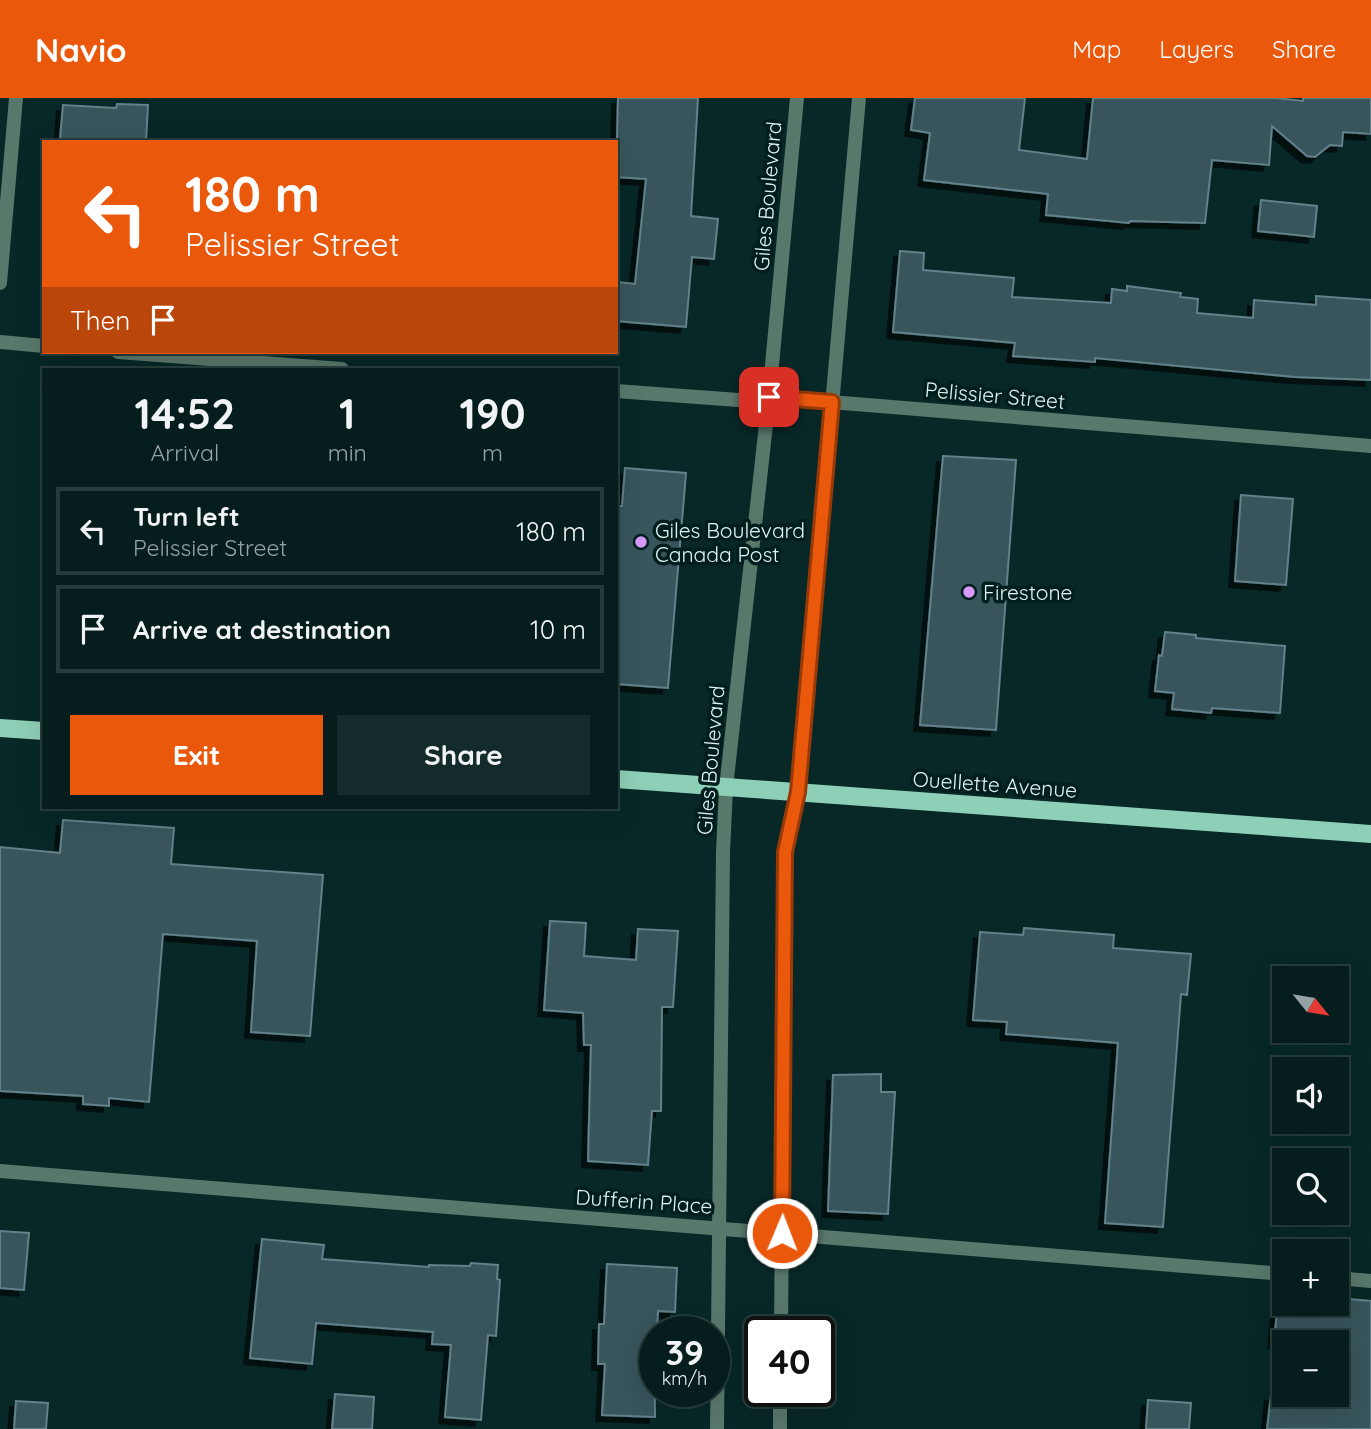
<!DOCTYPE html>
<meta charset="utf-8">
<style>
:root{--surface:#051e1d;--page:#132b2a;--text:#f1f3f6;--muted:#97a2a4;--line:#263c3b;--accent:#ea580c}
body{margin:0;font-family:Quicksand,sans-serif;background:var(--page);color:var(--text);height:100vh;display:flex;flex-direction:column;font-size:26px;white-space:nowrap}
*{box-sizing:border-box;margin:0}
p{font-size:23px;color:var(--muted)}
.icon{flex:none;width:38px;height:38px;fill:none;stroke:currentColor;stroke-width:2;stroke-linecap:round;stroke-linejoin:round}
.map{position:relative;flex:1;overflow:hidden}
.details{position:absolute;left:42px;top:270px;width:576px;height:441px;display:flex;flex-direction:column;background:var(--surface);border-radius:0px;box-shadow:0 7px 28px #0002,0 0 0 2px var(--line)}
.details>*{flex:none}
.banner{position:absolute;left:42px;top:42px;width:576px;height:214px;border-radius:0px;box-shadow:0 7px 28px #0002,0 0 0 2px var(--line);background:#ea580c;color:#fff;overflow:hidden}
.needle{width:46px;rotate:120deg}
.buttons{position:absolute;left:1272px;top:868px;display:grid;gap:14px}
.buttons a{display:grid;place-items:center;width:77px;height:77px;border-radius:0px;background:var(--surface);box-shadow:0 7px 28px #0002,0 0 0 2px var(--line);font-size:35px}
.speed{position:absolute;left:639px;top:1218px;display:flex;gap:14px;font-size:35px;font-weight:700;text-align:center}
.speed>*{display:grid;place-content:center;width:91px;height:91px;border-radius:50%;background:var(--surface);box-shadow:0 7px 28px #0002,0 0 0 2px var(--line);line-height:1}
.speed small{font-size:18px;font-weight:400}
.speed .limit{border:4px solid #111;border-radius:10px;background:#fff;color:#111}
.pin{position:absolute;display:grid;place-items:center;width:60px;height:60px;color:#fff;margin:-30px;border-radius:14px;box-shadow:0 4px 10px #0006}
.me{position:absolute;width:77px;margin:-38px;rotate:1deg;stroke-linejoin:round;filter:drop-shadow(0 0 5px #0008)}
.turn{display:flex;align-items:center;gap:24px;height:147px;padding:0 28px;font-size:32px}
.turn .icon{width:91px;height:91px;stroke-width:2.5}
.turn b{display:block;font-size:49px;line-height:60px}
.then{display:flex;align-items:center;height:66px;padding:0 28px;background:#0003;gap:14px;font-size:26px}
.eta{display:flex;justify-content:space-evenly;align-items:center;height:119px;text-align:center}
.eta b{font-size:42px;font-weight:800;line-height:49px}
.button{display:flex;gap:14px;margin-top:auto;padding:14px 28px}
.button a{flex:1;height:80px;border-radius:0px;background:var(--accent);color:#fff;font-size:28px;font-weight:800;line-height:80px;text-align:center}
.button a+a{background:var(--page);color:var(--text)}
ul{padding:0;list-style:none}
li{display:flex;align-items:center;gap:21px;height:88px;margin:0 14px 10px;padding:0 14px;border:4px solid var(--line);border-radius:0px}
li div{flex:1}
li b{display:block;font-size:26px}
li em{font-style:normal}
header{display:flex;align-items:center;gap:42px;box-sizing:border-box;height:98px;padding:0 35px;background:var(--accent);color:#fff}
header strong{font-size:33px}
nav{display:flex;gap:38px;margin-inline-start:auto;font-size:24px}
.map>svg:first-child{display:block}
</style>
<header>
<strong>Navio</strong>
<nav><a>Map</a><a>Layers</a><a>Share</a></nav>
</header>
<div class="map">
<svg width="1371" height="1331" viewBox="0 0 1371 1331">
<defs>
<filter id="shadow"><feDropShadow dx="-6" dy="6" stdDeviation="0" flood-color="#0009"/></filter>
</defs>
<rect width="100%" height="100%" fill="#072827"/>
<!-- building -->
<g fill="#37545c" stroke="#62818a" stroke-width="2" filter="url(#shadow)">
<polygon points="618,0 698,0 691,118 718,121 714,161 692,159 686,229 616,223 618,184 635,186 646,81 616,79"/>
<polygon points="915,0 1025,0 1019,52 1087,61 1093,0 1276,0 1303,3 1303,0 1371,0 1371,36 1343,34 1342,48 1330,47 1315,59 1307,58 1272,28 1269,67 1212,62 1205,125 1130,123 1129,125 1046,117 1048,96 924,82 930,35 911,32"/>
<polygon points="117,6 148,7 146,44 60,41 63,7 116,10"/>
<polygon points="1261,102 1317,108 1314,139 1258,133"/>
<polygon points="900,153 924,155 923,172 1014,180 1012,199 1111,205 1112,191 1127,193 1127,188 1181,195 1180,199 1198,201 1197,215 1253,220 1254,202 1316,207 1316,198 1371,202 1371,282 1295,279 1095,260 1095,264 1013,258 1015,245 893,234"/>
<polygon points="943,358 1016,362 996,632 920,627"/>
<polygon points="625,370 686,375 668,590 616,586 616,408 622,408"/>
<polygon points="1241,397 1293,401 1286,487 1235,483"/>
<polygon points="1165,534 1196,537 1196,540 1285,548 1280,615 1212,610 1211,615 1172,611 1174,595 1155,593 1159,557 1162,558"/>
<polygon points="63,722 174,730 171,766 323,777 310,938 251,934 257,843 163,836 149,1004 109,1000 109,1008 83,1006 83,998 0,993 0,749 60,755"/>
<polygon points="550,823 586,825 584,858 636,862 638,831 678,833 673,909 662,909 661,1013 652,1013 648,1067 588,1063 591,947 584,947 583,915 544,912"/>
<polygon points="1024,830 1114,837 1113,850 1191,856 1187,897 1181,896 1163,1129 1105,1125 1118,945 1006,936 1007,924 973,922 980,834 1023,837"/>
<polygon points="881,976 881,994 895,994 888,1116 828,1113 833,977"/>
<polygon points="0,1133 29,1135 24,1192 0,1190"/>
<polygon points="262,1141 324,1147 322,1161 429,1169 429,1167 470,1168 471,1165 498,1167 497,1181 500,1182 496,1238 488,1237 481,1322 445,1319 451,1247 432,1246 433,1234 316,1225 312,1266 250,1260"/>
<polygon points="607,1166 677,1170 675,1214 658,1213 657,1234 654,1234 655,1319 602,1317 605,1266 598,1266 599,1226 604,1226"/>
<polygon points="1337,1200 1371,1203 1371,1331 1267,1331 1271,1297 1337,1297 1337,1244 1274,1244 1277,1214 1286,1214 1287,1206 1337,1206"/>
<polygon points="335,1296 374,1299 372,1331 332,1331"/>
<polygon points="1148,1302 1191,1305 1189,1331 1146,1331"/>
<polygon points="16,1303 48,1305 46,1331 14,1331"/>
</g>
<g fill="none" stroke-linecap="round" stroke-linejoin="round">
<!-- minor -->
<g stroke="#59786c" stroke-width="14">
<polyline points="0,185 16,0"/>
<polyline points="0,244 44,248"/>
<polyline points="118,254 342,271"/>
<polyline points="616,293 738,302 769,299 1371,348"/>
<polyline points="726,690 769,299 797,0"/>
<polyline points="798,694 859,0"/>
<polyline points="0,1073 1284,1176"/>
<polyline points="1337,1180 1371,1183"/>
</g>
<!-- tertiary -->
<g stroke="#59786c" stroke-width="14">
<polyline points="781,1234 785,754 798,694"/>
<polyline points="717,1331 723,754 726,690"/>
<polyline points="780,1331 780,1293"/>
</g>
<!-- primary -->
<g stroke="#8ed0b7" stroke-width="18">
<polyline points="0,630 44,633"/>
<polyline points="616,681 1371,736"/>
</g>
</g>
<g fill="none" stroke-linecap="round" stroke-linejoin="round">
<!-- route casing -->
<g stroke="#983908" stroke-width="18">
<polyline id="route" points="769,299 832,304 798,694 785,754 782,1135"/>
</g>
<!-- route -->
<use href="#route" stroke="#ea580c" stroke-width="12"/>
</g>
<!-- markers -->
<g fill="#d89af8" stroke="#001e1e" stroke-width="2.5">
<circle cx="641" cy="444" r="7"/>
<circle cx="969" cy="494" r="7"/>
</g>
<g text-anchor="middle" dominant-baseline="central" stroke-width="7" stroke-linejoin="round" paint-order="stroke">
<!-- street labels -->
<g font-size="21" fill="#e1f2f1" stroke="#001e1e">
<text transform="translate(767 98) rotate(-85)">Giles Boulevard</text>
<text transform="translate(995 297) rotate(5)">Pelissier Street</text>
<text transform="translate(710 662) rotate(-85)">Giles Boulevard</text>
<text transform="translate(995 686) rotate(4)">Ouellette Avenue</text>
<text transform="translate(644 1103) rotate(4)">Dufferin Place</text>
</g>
<!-- poi labels -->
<g font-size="21" fill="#e1f2f1" stroke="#001e1e" text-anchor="start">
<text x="655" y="432">Giles Boulevard<tspan x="655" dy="24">Canada Post</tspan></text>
<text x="983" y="494">Firestone</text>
</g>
</g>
</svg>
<div class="buttons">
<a><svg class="needle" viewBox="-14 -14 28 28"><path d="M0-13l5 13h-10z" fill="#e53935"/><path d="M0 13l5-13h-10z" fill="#97a2a4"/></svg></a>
<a><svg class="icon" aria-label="sound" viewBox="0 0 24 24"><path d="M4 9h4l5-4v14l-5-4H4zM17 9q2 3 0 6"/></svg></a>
<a><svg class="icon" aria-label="search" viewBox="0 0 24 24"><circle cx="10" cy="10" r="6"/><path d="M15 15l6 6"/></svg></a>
<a>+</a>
<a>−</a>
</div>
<div class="speed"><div>39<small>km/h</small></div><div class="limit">40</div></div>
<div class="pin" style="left:769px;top:299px;background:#d93025"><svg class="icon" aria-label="arrive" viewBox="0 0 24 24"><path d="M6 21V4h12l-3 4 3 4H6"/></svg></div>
<svg class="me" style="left:782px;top:1135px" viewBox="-20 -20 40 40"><circle r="17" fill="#ea580c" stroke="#fff" stroke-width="3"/><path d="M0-11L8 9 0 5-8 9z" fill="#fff"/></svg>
<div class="banner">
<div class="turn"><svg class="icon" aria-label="left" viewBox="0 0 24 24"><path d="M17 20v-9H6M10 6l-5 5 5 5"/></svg><div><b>180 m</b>Pelissier Street</div></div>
<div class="then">Then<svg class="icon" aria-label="arrive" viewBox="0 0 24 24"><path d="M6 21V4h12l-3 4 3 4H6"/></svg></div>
</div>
<section class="details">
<div class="eta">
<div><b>14:52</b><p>Arrival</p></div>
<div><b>1</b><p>min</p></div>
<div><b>190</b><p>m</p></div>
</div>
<ul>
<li><svg class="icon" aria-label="left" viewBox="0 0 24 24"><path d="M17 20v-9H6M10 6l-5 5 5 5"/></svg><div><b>Turn left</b><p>Pelissier Street</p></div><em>180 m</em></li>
<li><svg class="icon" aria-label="arrive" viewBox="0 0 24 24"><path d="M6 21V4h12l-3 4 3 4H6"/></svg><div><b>Arrive at destination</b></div><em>10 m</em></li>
</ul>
<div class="button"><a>Exit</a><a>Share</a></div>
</section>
</div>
